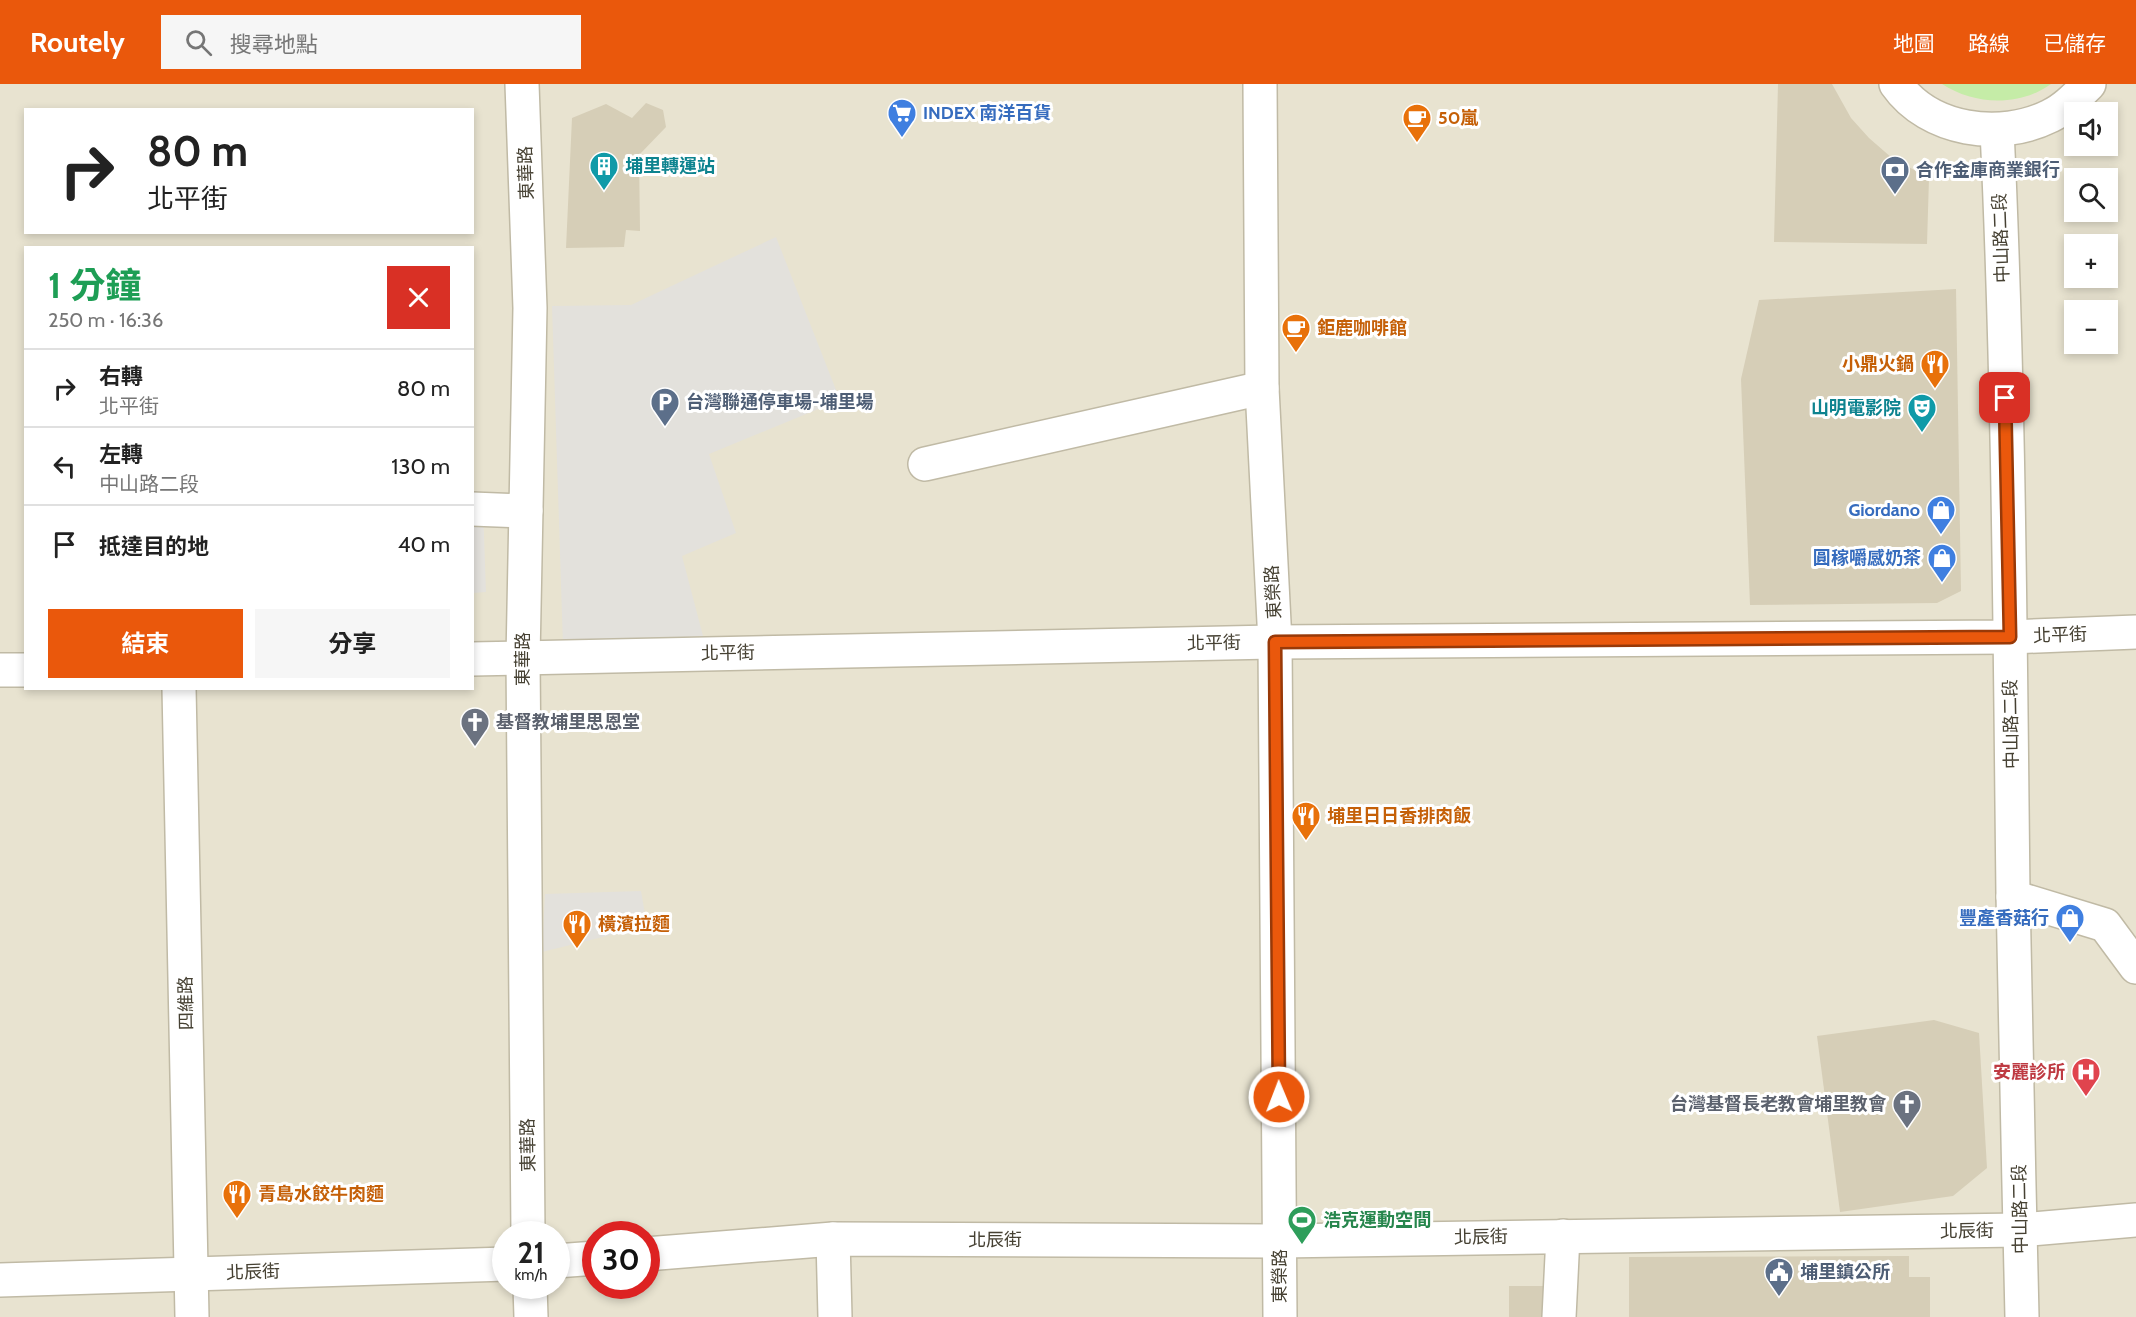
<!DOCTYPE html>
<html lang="zh-TW">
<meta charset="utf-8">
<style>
:root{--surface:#fff;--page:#f6f6f6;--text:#222;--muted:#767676;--line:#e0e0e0;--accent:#ea580c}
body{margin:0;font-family:Cabin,"Noto Sans TC",sans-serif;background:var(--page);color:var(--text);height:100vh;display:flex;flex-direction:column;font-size:22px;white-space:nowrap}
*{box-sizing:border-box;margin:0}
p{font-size:20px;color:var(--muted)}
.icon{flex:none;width:33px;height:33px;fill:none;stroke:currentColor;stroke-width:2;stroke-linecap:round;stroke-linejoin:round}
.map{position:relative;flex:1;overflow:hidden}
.drawer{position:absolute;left:24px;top:162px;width:450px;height:444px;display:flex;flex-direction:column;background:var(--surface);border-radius:0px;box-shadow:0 3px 9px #0003}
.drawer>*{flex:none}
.guide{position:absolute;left:24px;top:24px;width:450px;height:126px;border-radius:0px;box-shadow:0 3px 9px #0003;background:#fff;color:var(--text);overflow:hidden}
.tools{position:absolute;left:2064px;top:18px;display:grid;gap:12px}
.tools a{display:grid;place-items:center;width:54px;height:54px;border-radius:0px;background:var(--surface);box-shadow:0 3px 9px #0003;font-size:30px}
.speed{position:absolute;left:492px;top:1137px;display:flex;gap:12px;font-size:30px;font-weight:700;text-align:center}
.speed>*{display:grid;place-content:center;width:78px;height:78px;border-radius:50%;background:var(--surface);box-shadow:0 3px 9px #0003;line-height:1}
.speed small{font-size:15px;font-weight:400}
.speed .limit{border:9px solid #d22;background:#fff;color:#111}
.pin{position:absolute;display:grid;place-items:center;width:51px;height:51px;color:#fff;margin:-26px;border-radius:12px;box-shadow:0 3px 9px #0006}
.me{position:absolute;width:66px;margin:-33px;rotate:359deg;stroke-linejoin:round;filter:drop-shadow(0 0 4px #0008)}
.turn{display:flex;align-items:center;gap:21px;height:126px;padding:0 24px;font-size:27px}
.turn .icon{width:78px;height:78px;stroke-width:2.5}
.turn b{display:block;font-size:42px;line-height:51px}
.round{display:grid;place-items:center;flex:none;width:63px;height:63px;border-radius:0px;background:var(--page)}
.overview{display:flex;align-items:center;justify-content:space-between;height:102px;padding:0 24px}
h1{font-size:36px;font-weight:700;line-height:45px;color:#1e9e55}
.primary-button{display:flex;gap:12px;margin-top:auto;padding:12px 24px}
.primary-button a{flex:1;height:69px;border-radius:0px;background:var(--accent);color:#fff;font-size:24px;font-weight:700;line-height:69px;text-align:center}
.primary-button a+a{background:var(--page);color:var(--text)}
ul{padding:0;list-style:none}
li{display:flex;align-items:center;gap:18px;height:78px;padding:0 24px;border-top:2px solid var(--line)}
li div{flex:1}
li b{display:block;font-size:22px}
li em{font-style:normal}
header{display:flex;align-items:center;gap:36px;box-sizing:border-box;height:84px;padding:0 30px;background:var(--accent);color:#fff}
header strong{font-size:28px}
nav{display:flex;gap:33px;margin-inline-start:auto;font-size:21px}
.search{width:420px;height:54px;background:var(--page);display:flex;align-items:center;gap:15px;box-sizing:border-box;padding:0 21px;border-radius:0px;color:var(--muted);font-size:22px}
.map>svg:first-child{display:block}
</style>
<header>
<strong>Routely</strong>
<div class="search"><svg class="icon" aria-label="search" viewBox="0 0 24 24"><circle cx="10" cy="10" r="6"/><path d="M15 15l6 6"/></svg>搜尋地點</div>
<nav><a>地圖</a><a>路線</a><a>已儲存</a></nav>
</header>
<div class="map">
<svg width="2136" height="1233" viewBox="0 0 2136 1233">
<rect width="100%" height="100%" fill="#f3f0e3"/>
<!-- residential -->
<path fill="#e8e3d0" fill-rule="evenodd" d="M0 0H2136V1233H0ZM26 26H472V148H26ZM2074 28H2108V62H2074ZM2074 94H2108V128H2074ZM2074 160H2108V194H2074ZM26 164H472V604H26ZM2074 226H2108V260H2074ZM506 1150H556V1202H506ZM596 1150H646V1202H596Z"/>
<!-- green -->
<path fill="#c5eca7" d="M1942 0H2051C2019 23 1974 21 1942 0Z"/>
<!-- parking -->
<g fill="#e3e1dc">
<polygon points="776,153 840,316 709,370 736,449 682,472 703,552 563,562 552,222 631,221"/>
<polygon points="472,423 483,423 486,508 473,509"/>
<polygon points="641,807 647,842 542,868 545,810"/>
</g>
<!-- building -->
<g fill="#d6ceb7">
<polygon points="1778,0 1832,0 1851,34 1869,54 1892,74 1929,94 1927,160 1774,158"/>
<polygon points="646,19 663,26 666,43 639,71 640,147 626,146 624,163 566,164 572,34 606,20 632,34"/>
<polygon points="1956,205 1961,507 1937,519 1750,521 1741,295 1759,216"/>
<polygon points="1934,936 1979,949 1987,1084 1953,1112 1840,1128 1817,952"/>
<polygon points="1909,1172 1909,1193 1930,1193 1930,1233 1629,1233 1629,1173"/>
<polygon points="1509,1202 1545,1202 1546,1233 1509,1233"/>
</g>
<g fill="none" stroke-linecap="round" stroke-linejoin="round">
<!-- minor casing -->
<g stroke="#c0baa5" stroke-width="36">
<g id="minor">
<polyline points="522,0 530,224 523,574 528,1150"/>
<polyline points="1260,0 1262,304 1275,558 1280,1233"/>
<path d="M1896 0C1929 47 2000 57 2050 32 2065 25 2077 12 2089 0"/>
<path d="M1997 46C2009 300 2010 555 2013 810 2015 951 2019 1092 2022 1233"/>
<polyline points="925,380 1262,304"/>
<polyline points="472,425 526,427"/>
<polyline points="472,575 1275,558 2010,553 2136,548"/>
<polyline points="0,586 26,586"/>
<polyline points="179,604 192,1233"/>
<polyline points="2013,813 2105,841 2136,883"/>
<polyline points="833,1155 835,1233"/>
<polyline points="646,1170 833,1155 1280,1157 2020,1146 2136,1136"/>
<polyline points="556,1177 596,1174"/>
<polyline points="0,1196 506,1180"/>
<polyline points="530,1202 531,1233"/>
<polyline points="1559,1233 1563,1152"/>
</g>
</g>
<!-- minor -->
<use href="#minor" stroke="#fff" stroke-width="33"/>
</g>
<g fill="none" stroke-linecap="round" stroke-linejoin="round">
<!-- route casing -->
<g stroke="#983908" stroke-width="15">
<polyline id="route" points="1279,1013 1275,558 2010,553 2005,314"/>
</g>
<!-- route -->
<use href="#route" stroke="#ea580c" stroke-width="10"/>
</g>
<!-- icons -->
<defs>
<g id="supermarket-pin" transform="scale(1.5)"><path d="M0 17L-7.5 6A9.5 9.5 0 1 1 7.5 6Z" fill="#3f7fe0" stroke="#fff"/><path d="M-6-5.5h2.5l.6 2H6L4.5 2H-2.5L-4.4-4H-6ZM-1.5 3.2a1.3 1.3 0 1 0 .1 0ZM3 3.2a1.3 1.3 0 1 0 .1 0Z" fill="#fff"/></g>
<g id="cafe-pin" transform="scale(1.5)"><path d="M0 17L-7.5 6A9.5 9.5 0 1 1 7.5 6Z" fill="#e8710a" stroke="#fff"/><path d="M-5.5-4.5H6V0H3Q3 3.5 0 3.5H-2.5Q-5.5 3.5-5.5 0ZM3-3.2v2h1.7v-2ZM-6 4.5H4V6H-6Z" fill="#fff"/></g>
<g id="building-pin" transform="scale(1.5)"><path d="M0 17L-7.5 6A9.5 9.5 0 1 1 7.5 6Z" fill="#0f9aa8" stroke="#fff"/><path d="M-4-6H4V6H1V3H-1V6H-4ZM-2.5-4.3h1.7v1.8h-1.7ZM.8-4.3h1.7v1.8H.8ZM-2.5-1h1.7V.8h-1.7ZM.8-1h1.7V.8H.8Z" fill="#fff"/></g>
<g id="bank-pin" transform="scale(1.5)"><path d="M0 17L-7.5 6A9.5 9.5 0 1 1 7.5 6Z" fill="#5c6f8a" stroke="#fff"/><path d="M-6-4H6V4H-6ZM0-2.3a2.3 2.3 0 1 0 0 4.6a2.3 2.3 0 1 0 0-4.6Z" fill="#fff"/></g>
<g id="restaurant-pin" transform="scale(1.5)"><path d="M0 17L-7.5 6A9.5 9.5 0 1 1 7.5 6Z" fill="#e8710a" stroke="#fff"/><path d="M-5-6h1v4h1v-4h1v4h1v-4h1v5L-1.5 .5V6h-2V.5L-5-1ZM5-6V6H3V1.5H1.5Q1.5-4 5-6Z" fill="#fff"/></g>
<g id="parking-pin" transform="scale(1.5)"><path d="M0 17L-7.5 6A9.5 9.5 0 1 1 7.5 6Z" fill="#5c6f8a" stroke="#fff"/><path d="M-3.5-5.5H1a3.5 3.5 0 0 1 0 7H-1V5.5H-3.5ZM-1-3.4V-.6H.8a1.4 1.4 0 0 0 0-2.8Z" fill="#fff"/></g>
<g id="theatre-pin" transform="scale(1.5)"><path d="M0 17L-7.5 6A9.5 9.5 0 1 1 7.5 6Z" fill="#0f9aa8" stroke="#fff"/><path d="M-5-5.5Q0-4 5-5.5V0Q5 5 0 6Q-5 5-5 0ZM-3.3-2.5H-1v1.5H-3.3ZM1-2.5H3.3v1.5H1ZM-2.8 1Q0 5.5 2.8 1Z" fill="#fff"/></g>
<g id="shop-pin" transform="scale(1.5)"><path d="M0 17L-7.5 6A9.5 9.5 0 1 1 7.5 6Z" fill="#3f7fe0" stroke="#fff"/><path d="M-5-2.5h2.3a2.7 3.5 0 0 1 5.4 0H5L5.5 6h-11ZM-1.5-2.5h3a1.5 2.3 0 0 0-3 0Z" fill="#fff"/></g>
<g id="church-pin" transform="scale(1.5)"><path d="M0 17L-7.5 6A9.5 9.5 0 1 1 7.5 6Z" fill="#6b7280" stroke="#fff"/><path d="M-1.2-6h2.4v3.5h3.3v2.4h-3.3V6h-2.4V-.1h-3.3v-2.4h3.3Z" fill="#fff"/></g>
<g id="hospital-pin" transform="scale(1.5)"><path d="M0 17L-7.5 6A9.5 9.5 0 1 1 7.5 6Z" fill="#e0444e" stroke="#fff"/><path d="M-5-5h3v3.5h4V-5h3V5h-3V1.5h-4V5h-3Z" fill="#fff"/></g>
<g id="stadium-pin" transform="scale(1.5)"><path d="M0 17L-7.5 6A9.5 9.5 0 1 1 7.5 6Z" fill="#2e9e5b" stroke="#fff"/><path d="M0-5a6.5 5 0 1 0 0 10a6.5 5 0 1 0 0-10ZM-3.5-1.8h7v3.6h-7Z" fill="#fff"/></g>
<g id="civic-pin" transform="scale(1.5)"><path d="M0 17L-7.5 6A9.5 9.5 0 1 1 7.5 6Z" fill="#5c6f8a" stroke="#fff"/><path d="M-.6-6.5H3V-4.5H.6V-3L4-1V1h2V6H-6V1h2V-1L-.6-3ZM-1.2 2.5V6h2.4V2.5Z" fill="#fff"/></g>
</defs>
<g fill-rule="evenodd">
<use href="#supermarket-pin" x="902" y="29"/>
<use href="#cafe-pin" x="1417" y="34"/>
<use href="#building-pin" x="604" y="82"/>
<use href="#bank-pin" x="1895" y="86"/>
<use href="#cafe-pin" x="1296" y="244"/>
<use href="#restaurant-pin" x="1935" y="280"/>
<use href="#parking-pin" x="665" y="318"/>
<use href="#theatre-pin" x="1922" y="324"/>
<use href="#shop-pin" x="1941" y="426"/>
<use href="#shop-pin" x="1942" y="474"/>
<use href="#church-pin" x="475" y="638"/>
<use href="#restaurant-pin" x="1306" y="732"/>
<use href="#shop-pin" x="2070" y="834"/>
<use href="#restaurant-pin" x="577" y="840"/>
<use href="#hospital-pin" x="2086" y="988"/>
<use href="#church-pin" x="1907" y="1020"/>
<use href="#restaurant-pin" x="237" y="1110"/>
<use href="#stadium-pin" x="1302" y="1136"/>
<use href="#civic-pin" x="1779" y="1188"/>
</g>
<g text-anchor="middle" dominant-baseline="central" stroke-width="6" stroke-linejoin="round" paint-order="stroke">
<!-- shop labels -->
<g font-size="18" font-weight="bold" fill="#366cbe" stroke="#fff" text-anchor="end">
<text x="923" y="29" text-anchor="start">INDEX 南洋百貨</text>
<text x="1920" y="426">Giordano</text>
<text x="1921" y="474">圓稼嚼感奶茶</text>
<text x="2049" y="834">豐產香菇行</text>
</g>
<!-- food labels -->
<g font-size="18" font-weight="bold" fill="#c56008" stroke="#fff" text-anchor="start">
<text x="1438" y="34">50嵐</text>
<text x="1317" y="244">鉅鹿咖啡館</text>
<text x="1914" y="280" text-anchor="end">小鼎火鍋</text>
<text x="1327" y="732">埔里日日香排肉飯</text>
<text x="598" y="840">橫濱拉麵</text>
<text x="258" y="1110">青島水餃牛肉麵</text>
</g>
<!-- culture labels -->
<g font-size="18" font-weight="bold" fill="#0d838f" stroke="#fff" text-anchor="start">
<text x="625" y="82">埔里轉運站</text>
<text x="1901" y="324" text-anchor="end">山明電影院</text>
</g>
<!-- service labels -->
<g font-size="18" font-weight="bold" fill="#4e5e75" stroke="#fff" text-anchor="start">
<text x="1916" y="86">合作金庫商業銀行</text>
<text x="686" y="318">台灣聯通停車場-埔里場</text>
<text x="1800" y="1188">埔里鎮公所</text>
</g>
<!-- street labels -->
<g font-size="18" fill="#464133" stroke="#fff">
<text transform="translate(526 89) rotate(-92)">東華路</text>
<text transform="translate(2001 154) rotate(-92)">中山路二段</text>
<text transform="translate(1273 508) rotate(-93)">東榮路</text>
<text transform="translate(2060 551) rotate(-2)">北平街</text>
<text transform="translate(1214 559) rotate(-1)">北平街</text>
<text transform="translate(728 569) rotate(-1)">北平街</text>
<text transform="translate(523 575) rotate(-90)">東華路</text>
<text transform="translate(2011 640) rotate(-91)">中山路二段</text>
<text transform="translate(186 919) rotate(-91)">四維路</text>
<text transform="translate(528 1061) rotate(-91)">東華路</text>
<text transform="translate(2020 1125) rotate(-91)">中山路二段</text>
<text transform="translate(1967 1147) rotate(-1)">北辰街</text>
<text transform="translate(1481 1153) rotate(-1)">北辰街</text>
<text x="995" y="1156">北辰街</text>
<text transform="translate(253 1188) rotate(-2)">北辰街</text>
<text transform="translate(1280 1192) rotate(-90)">東榮路</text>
</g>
<!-- worship labels -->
<g font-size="18" font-weight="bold" fill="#5b616d" stroke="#fff" text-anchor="start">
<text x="496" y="638">基督教埔里思恩堂</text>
<text x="1886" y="1020" text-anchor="end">台灣基督長老教會埔里教會</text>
</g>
<!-- health labels -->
<g font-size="18" font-weight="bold" fill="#be3a42" stroke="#fff" text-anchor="end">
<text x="2065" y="988">安麗診所</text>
</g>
<!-- leisure labels -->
<g font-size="18" font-weight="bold" fill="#27864d" stroke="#fff" text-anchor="start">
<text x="1323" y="1136">浩克運動空間</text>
</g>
</g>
</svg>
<div class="tools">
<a><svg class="icon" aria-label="sound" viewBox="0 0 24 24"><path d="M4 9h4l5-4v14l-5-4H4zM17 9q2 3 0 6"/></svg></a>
<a><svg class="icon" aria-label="search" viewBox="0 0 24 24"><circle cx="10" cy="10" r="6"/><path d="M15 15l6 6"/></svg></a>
<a>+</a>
<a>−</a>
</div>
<div class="speed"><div>21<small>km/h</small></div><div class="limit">30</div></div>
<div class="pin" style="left:2005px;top:314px;background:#d93025"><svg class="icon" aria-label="arrive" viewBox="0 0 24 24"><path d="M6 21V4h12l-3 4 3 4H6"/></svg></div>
<svg class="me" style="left:1279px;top:1013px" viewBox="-20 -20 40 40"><circle r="17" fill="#ea580c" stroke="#fff" stroke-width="3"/><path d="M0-11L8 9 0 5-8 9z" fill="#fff"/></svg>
<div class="guide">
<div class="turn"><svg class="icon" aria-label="right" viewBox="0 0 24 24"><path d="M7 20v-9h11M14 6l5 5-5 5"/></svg><div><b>80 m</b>北平街</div></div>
</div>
<section class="drawer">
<div class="overview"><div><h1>1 分鐘</h1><p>250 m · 16:36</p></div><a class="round" style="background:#d93025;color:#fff"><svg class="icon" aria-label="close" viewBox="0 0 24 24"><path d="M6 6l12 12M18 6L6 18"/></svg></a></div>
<ul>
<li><svg class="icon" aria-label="right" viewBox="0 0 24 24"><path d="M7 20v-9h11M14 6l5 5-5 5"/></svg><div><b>右轉</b><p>北平街</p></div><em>80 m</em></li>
<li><svg class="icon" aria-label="left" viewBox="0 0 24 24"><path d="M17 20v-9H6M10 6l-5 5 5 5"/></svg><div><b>左轉</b><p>中山路二段</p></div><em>130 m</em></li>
<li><svg class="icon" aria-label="arrive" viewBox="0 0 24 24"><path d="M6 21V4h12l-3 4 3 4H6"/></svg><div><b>抵達目的地</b></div><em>40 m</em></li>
</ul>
<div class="primary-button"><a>結束</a><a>分享</a></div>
</section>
</div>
